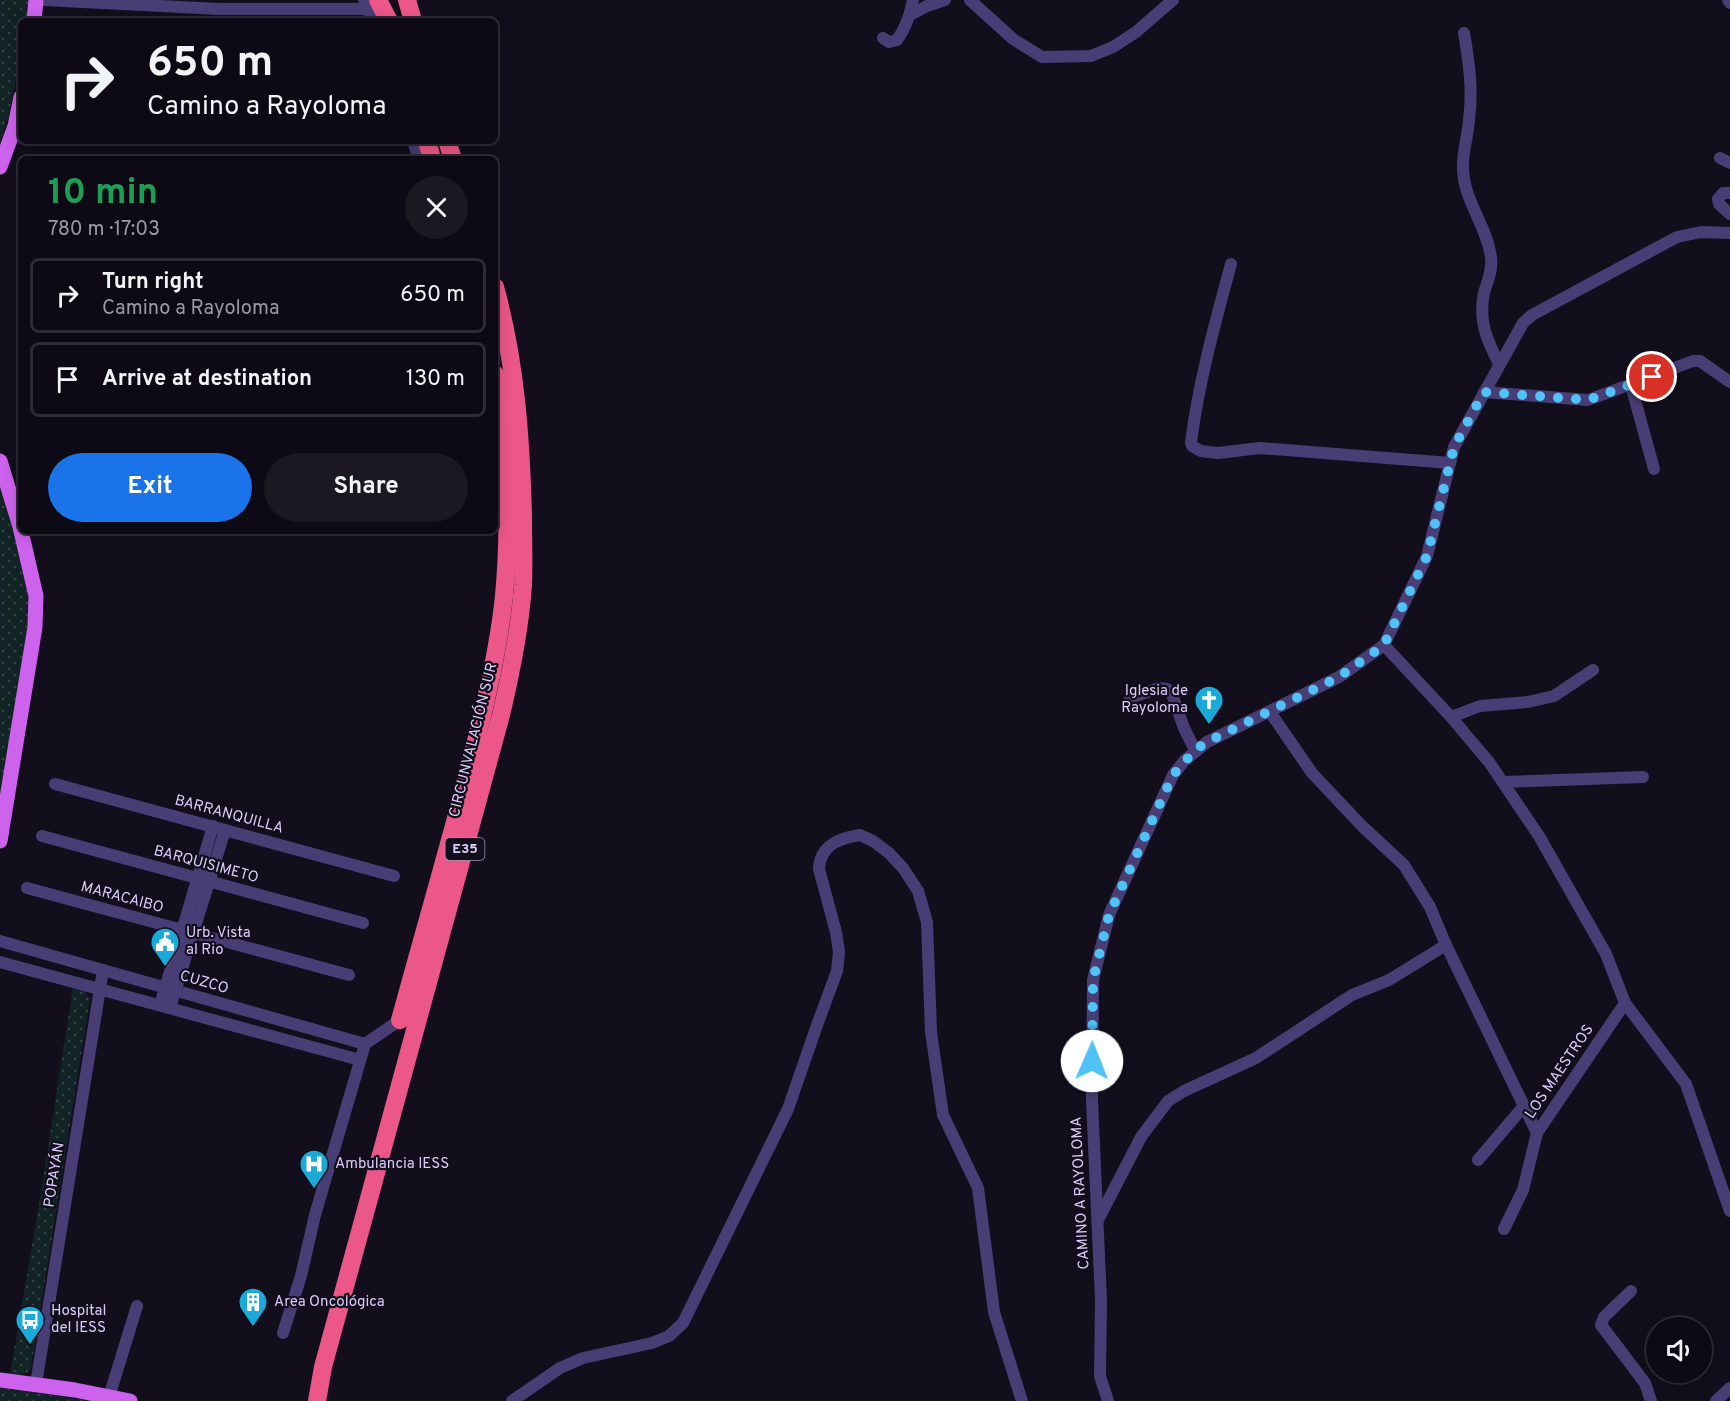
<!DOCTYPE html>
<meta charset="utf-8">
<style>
:root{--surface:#0e0a15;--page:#1c1822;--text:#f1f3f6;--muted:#9b9aa0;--line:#2e2b34;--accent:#1a73e8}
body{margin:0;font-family:Overpass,sans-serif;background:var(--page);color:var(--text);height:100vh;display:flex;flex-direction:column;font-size:22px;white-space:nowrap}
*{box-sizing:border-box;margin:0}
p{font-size:20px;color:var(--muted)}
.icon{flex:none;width:33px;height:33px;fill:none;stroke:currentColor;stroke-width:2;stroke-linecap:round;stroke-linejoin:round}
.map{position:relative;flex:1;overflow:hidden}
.side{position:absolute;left:18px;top:156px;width:480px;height:378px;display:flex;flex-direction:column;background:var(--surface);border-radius:9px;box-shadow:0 3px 15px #0003,0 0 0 2px var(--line)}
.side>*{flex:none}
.top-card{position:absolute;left:18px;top:18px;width:480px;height:126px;border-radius:9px;box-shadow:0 3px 15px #0003,0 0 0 2px var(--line);background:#0e0a15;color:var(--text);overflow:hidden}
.buttons{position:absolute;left:1646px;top:1317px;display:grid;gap:12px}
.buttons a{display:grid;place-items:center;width:66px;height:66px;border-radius:50%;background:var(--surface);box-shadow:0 3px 15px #0003,0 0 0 2px var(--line);font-size:30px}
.pin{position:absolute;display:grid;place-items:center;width:51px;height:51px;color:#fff;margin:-26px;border:3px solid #fff;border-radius:50%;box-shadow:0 2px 6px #0007}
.me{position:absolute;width:66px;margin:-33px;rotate:1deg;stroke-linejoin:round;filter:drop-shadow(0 0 4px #0008)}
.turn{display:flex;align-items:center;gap:21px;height:126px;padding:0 30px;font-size:27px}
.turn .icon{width:78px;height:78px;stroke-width:2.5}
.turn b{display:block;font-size:42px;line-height:51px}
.round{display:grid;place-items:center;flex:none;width:63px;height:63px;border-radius:32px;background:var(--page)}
.summary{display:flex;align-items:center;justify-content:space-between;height:102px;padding:0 30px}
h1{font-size:36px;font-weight:700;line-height:45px;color:#1e9e55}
.cta{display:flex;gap:12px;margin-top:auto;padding:12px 30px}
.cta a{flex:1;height:69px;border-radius:36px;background:var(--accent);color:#fff;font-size:24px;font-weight:700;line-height:69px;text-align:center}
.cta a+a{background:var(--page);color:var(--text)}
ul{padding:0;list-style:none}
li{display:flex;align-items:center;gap:18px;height:75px;margin:0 12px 9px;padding:0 18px;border:3px solid var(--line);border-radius:9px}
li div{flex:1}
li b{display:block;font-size:22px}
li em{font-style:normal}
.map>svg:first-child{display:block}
</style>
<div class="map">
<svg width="1730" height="1401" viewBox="0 0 1730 1401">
<defs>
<pattern id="park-dots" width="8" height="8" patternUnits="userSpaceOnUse" patternTransform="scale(1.5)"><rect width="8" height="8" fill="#112325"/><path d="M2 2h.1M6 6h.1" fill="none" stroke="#334245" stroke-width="1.8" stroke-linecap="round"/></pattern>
</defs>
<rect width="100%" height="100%" fill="#120e1c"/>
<!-- park -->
<g fill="url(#park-dots)">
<polygon points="0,0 29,0 28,21 21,21 21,55 8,119 0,143"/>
<polygon points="0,484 13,524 31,608 0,807"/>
<path d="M73 987 85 990 90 999 31 1368C27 1376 17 1375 10 1374L40 1199Z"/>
<polygon points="0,1388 94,1401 0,1401"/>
</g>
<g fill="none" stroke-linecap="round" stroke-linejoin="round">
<!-- minor -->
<g stroke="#483e75" stroke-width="12">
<polyline points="44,0 219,9 368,9"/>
<polyline points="364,0 373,21"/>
<polyline points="970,0 1013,39 1042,57 1091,56 1113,47 1136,32 1173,0"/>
<polyline points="1728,0 1730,3"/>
<polyline points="910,15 927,6 945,0"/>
<path d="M1464 33C1469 62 1473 90 1469 120 1468 135 1463 150 1463 165 1462 199 1487 225 1491 257 1493 270 1487 282 1484 293 1478 321 1487 340 1499 364"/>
<path d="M883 38 889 42 897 40C906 28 910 15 913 0"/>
<polyline points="413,141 419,159"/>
<polyline points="1720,158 1730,163"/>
<polyline points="1730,193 1723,193 1718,199 1719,204 1730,214"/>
<path d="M1231 264C1215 323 1199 381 1191 442L1192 446 1201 451 1218 453 1260 448 1450 463"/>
<polyline points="1631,385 1654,469"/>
<polyline points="1484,392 1588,400 1693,361 1700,361 1730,382"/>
<polyline points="1384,645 1451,717 1489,762 1539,836 1606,954 1625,1003 1686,1084 1730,1211"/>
<polyline points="1130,698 1159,688 1167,689 1172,694 1184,728 1195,750"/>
<polyline points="1270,712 1312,773 1362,826 1404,865 1430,907 1446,945 1537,1133"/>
<polyline points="1451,717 1480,706 1528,702 1554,696 1593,670"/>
<polyline points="1503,782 1643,777"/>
<polyline points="55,784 394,876"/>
<polyline points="42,836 363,923"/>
<polyline points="27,888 349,975"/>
<polyline points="0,941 365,1044"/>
<polyline points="0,962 360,1060"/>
<polyline points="160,1005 213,826"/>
<polyline points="170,1008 225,830"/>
<polyline points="1478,1160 1524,1106"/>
<polyline points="1098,1220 1141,1137 1168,1101 1184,1091 1256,1058 1352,995 1389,980 1446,945"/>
<polyline points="1504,1229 1523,1190 1537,1133 1625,1003"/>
<polyline points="1631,1291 1604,1317 1601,1325 1645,1383 1651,1401"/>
<polyline points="283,1333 301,1276 315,1215 365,1044 400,1020"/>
<polyline points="36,1384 103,970"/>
<polyline points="109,1397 137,1306"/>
<path d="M512 1401 560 1368 583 1358 652 1343 669 1336 683 1323 788 1109 816 1028 837 971 839 952 836 932 819 869C820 845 840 838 860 835L873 841 889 853 903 868 918 891 927 922 931 1032 943 1115 978 1188 994 1312 1022 1401"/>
<polyline points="1108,1401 1100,1376 1101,1300 1092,1101 1093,980 1109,915 1173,775 1184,761 1207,742 1339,677 1384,645 1427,556 1454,447 1523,323 1532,315 1677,237 1701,232 1730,233"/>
<polyline points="1716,1401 1730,1388"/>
</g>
<!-- major -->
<g stroke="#cd62ec" stroke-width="15">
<polyline points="34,21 36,0"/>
<polyline points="0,167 15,126 21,97"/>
<polyline points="0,461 21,530"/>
<polyline points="0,841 35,627 36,596 21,531"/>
<polyline points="0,1380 75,1390 130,1401"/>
</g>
<!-- highway -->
<g stroke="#eb5789" stroke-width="18">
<polyline points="378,0 389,21"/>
<polyline points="407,0 413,21"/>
<polyline points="427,141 432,159"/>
<polyline points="447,141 453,159"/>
<path d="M400 1020C423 936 447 853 469 770 483 712 498 655 504 596 511 521 507 447 495 374"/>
<path d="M317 1401 323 1367 501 715C511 673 520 629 523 585 524 562 523 540 523 517 521 439 516 363 495 287"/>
</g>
</g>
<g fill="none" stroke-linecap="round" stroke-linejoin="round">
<!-- route -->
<polyline stroke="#4fc3f7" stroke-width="10" stroke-dasharray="0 18" points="1092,1061 1093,980 1109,915 1173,775 1195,750 1207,742 1339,677 1384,645 1427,556 1454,447 1484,392 1588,400 1652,377"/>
</g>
<!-- icons -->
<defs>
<g id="church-pin" transform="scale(1.5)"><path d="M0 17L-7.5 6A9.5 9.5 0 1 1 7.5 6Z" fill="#1aaad9" stroke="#120e1c"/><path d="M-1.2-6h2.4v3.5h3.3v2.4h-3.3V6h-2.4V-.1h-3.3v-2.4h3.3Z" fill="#fff"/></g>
<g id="civic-pin" transform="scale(1.5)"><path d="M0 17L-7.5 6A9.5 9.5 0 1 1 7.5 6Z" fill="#1aaad9" stroke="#120e1c"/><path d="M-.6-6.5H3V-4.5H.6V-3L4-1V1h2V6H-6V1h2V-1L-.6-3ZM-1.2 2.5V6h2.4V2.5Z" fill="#fff"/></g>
<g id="hospital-pin" transform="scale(1.5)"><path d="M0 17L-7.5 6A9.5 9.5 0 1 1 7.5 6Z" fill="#1aaad9" stroke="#120e1c"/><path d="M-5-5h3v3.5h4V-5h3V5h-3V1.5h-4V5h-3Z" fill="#fff"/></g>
<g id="building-pin" transform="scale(1.5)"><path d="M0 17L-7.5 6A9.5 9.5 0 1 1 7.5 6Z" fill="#1aaad9" stroke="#120e1c"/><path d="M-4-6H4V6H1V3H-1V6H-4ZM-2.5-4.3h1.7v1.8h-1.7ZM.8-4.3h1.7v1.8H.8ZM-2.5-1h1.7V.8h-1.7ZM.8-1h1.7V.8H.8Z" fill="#fff"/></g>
<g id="bus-pin" transform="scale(1.5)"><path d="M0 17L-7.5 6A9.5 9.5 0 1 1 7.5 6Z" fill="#1aaad9" stroke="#120e1c"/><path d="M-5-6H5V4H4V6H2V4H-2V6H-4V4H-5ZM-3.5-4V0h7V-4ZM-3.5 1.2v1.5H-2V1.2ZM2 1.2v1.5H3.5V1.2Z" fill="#fff"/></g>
</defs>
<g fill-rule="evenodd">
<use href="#church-pin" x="1209" y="700"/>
<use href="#civic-pin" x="165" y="942"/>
<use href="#hospital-pin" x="314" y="1164"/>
<use href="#building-pin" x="253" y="1302"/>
<use href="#bus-pin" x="30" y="1320"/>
</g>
<g text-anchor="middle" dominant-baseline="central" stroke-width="4.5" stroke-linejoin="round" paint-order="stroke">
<!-- shield labels -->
<rect fill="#120e1c" stroke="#9d94b7" stroke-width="1.5" x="445.5" y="838" width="39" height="22" rx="4.5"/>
<g font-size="14" font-weight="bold" fill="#d9cef9">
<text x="465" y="849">E35</text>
</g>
<!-- poi labels -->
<g font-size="15" fill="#d9cef9" stroke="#120e1c" text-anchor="start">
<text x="1188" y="691" text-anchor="end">Iglesia de<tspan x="1188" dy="17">Rayoloma</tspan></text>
<text x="186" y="933">Urb. Vista<tspan x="186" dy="17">al Rio</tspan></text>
<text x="335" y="1164">Ambulancia IESS</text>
<text x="274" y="1302">Area Oncológica</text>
<text x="51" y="1311">Hospital<tspan x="51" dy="17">del IESS</tspan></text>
</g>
<!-- street labels -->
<g font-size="15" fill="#d9cef9" stroke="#120e1c">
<text transform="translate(474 740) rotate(-76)">CIRCUNVALACIÓN SUR</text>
<text transform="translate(229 815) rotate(15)">BARRANQUILLA</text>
<text transform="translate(206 865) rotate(15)">BARQUISIMETO</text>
<text transform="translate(122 898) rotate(15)">MARACAIBO</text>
<text transform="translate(204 983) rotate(16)">CUZCO</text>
<text transform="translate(1560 1072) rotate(-56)">LOS MAESTROS</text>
<text transform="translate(55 1175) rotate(-81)">POPAYÁN</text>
<text transform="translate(1081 1193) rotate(-93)">CAMINO A RAYOLOMA</text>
</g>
</g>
</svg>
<div class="buttons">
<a><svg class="icon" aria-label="sound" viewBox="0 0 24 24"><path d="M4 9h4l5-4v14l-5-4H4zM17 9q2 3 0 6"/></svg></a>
</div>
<div class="pin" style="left:1652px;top:377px;background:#d93025"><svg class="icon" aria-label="arrive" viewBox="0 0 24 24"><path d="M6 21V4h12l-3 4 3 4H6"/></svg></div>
<svg class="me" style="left:1092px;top:1061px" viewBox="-20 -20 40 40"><circle r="19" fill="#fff"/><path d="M0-13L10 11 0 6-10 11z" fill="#4fc3f7"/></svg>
<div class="top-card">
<div class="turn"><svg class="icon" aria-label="right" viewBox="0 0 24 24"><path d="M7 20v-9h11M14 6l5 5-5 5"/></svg><div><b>650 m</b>Camino a Rayoloma</div></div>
</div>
<section class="side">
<div class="summary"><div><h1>10 min</h1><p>780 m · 17:03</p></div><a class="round"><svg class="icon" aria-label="close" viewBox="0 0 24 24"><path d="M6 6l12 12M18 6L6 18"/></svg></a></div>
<ul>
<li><svg class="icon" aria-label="right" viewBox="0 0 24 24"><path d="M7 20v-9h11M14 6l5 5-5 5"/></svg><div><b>Turn right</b><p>Camino a Rayoloma</p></div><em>650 m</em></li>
<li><svg class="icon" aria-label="arrive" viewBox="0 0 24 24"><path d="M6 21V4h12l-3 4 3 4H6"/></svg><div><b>Arrive at destination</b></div><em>130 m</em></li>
</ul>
<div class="cta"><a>Exit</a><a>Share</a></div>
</section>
</div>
